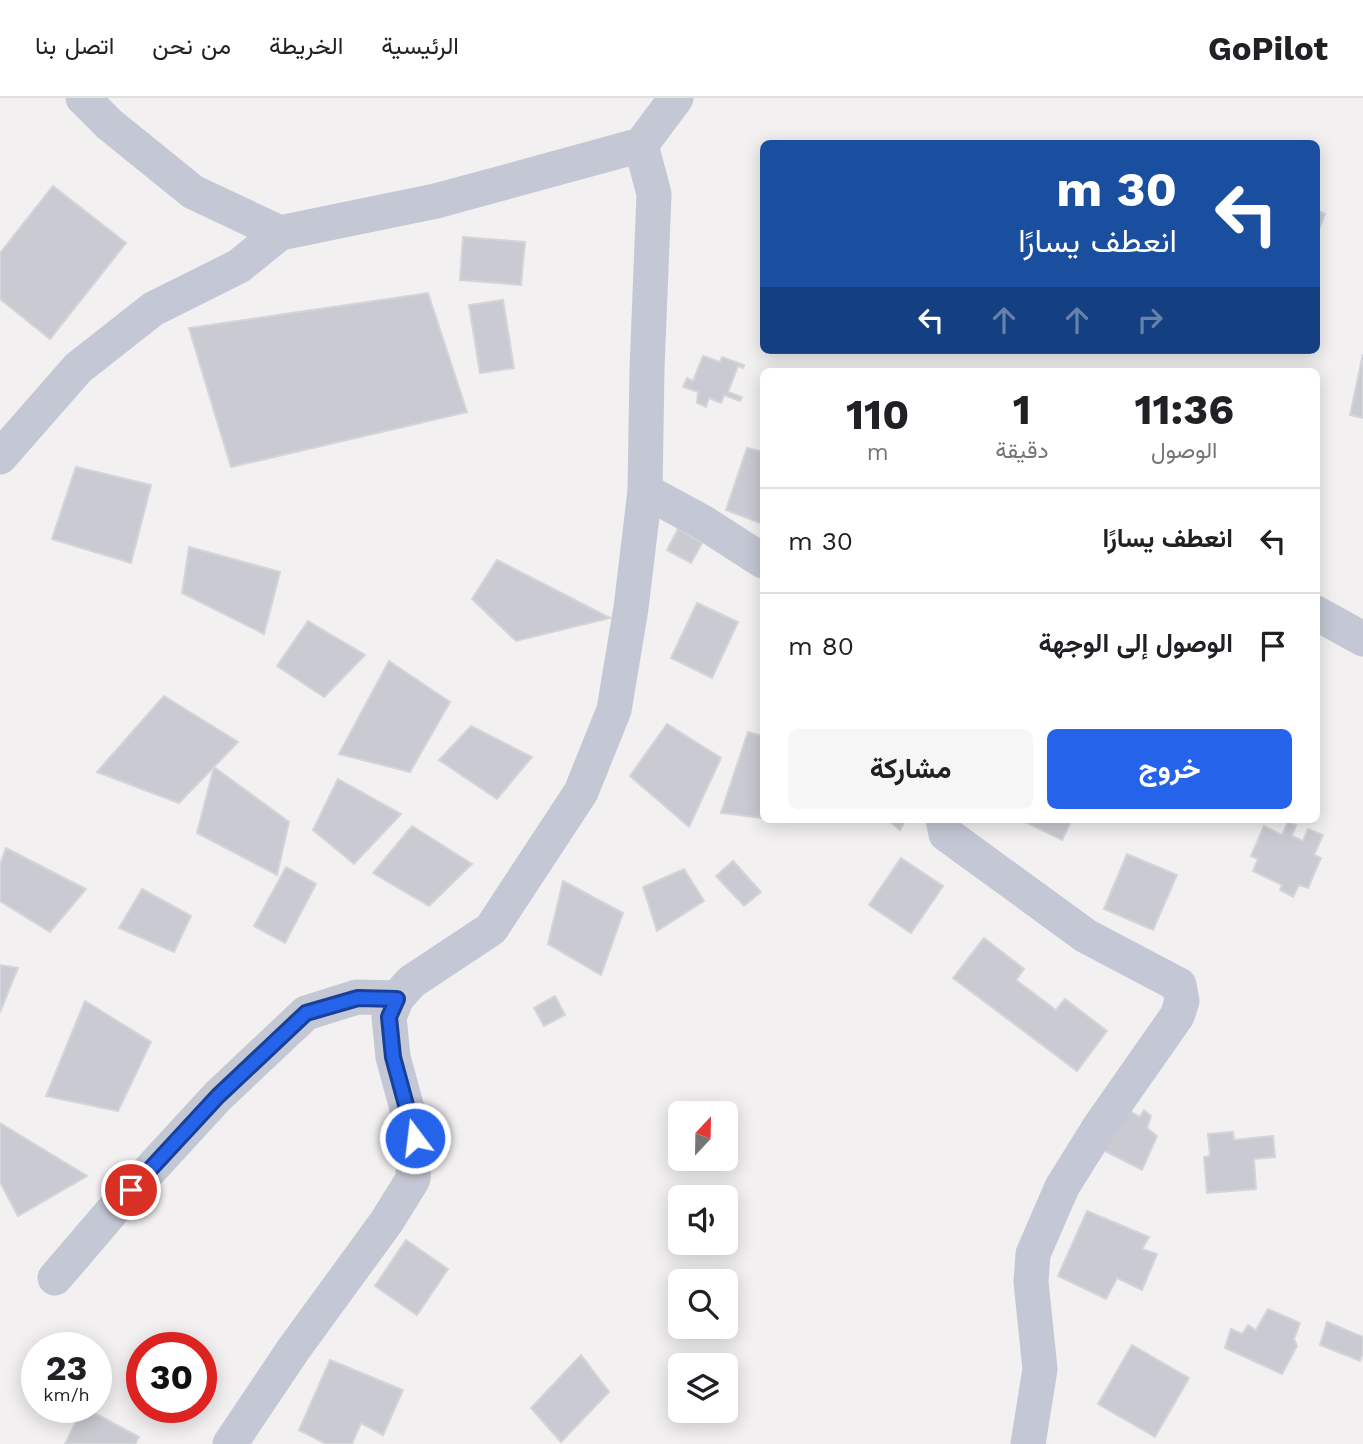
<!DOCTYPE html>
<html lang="ar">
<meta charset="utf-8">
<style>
:root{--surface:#fff;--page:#f6f6f6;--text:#202124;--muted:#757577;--line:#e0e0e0;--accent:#2563eb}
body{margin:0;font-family:"Work Sans",Vazirmatn,sans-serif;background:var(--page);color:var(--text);direction:rtl;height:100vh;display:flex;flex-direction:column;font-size:26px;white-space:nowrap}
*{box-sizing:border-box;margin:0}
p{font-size:23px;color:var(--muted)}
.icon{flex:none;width:38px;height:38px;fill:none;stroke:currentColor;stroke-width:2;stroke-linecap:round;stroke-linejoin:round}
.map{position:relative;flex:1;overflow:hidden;direction:ltr}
.drawer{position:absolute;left:760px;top:270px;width:560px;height:455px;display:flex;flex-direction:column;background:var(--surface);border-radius:10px;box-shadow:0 4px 18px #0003;direction:rtl}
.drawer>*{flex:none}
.top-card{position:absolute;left:760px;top:42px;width:560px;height:214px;border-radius:10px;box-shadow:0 4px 18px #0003;direction:rtl;background:#1a4fa0;color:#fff;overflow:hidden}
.needle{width:46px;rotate:22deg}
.controls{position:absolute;left:668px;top:1003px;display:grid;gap:14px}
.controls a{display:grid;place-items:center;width:70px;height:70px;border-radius:10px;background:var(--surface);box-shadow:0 4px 18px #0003;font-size:35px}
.speed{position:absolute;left:21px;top:1234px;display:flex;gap:14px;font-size:35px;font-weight:700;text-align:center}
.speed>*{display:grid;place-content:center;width:91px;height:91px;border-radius:50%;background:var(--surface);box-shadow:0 4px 18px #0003;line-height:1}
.speed small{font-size:18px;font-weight:400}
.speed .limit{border:10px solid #d22;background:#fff;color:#111}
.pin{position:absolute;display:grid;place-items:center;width:60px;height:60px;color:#fff;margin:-30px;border:4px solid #fff;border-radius:50%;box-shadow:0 2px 7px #0007}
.me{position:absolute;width:77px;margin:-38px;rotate:345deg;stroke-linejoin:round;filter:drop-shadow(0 0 5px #0008)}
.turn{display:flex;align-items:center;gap:24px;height:147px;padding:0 28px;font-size:32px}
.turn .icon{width:91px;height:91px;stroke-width:2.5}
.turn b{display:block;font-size:49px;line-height:60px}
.lanes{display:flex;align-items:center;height:66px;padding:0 28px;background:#0003;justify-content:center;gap:35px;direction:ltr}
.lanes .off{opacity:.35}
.eta{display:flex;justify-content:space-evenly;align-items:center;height:119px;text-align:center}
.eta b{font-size:42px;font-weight:700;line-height:49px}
.primary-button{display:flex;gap:14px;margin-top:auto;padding:14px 28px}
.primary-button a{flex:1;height:80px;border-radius:10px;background:var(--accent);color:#fff;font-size:28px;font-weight:700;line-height:80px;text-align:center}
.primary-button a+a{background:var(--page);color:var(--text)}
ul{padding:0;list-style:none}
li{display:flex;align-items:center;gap:21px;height:105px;padding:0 28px;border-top:2px solid var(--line)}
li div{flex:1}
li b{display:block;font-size:26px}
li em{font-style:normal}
header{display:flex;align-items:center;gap:42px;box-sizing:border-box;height:98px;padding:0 35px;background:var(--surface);border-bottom:2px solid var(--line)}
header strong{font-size:33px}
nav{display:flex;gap:38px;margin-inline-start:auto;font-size:24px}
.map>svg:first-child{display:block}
</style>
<header>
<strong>GoPilot</strong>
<nav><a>الرئيسية</a><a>الخريطة</a><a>من نحن</a><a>اتصل بنا</a></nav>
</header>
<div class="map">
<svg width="1363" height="1346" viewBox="0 0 1363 1346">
<rect width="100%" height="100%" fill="#f2f0f0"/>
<!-- building -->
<g fill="#cacbd2" stroke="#d4d4db" stroke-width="2">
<polygon points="53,88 126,145 50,241 0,201 0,155"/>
<polygon points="1316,112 1325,116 1316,139"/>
<polygon points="463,139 525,144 521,187 460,182"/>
<polygon points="428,195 467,314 231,369 189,230"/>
<polygon points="503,202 514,270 480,275 469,207"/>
<polygon points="1363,256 1363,320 1350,317"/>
<polygon points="703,258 720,264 722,259 744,267 743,270 738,268 728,294 742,299 740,303 724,297 721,305 709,300 706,309 697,305 698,294 683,289 687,280 693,283"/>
<polygon points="747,350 763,354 763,426 726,412"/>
<polygon points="76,369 151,387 131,465 52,441"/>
<polygon points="678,431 702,445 691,465 667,452"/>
<polygon points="189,449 280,474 264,536 182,495"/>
<polygon points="497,462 610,520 516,543 472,501"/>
<polygon points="697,505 738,524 712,580 671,560"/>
<polygon points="308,523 365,557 324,599 277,568"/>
<polygon points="389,563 450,604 410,674 339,656"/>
<polygon points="164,598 238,644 179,705 97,674"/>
<polygon points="667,626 721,660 689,729 630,678"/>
<polygon points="471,628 532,659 497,701 439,662"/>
<polygon points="748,634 763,638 763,720 721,715"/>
<polygon points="214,669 289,724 277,777 197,735"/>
<polygon points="338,681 401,716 354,766 313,732"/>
<polygon points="886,721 906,721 900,732"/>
<polygon points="1019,721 1072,721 1062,742"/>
<polygon points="1288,724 1296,727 1292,738 1303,743 1308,731 1323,737 1314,757 1321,760 1308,790 1299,787 1293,799 1280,792 1282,787 1253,773 1258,761 1251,758 1264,728 1282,737"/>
<polygon points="412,728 472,766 429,808 373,775"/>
<polygon points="6,750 86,791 50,834 0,803 0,767"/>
<polygon points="1127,756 1177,777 1153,832 1104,811"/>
<polygon points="901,760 943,788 911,835 869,807"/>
<polygon points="733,763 761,794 744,808 716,778"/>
<polygon points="286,769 316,786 285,845 254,828"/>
<polygon points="684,771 704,803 657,833 643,789"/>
<polygon points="563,783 623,815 601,877 548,846"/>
<polygon points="142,791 191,818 174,854 119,830"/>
<polygon points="984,840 1024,871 1016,882 1056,912 1065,901 1107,933 1077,973 953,880"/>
<polygon points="0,867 18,870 0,914"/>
<polygon points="555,898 565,917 544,928 534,910"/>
<polygon points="85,903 151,944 118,1013 46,998"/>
<polygon points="1123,1009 1140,1019 1144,1012 1151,1018 1147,1030 1157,1038 1142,1072 1093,1047"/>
<polygon points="0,1025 87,1078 18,1118 0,1084"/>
<polygon points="1233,1034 1234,1042 1273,1038 1275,1059 1254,1061 1256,1091 1207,1095 1204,1059 1210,1058 1208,1036"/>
<polygon points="1087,1113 1149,1139 1142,1151 1157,1156 1142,1192 1117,1180 1106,1201 1058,1178"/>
<polygon points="406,1142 448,1171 417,1217 375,1188"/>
<polygon points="1268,1211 1300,1225 1294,1241 1297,1248 1282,1276 1225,1250 1231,1231 1242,1236 1248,1227 1256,1232"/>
<polygon points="1327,1224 1363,1239 1363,1254 1360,1263 1320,1247"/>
<polygon points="1132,1247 1189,1280 1155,1339 1098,1306"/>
<polygon points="581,1257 609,1294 561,1344 531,1310"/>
<polygon points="330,1262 403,1292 383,1337 361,1325 352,1346 326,1346 299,1332"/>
<polygon points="83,1309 139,1339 135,1346 65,1346"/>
</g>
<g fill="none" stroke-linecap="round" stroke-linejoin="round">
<!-- minor -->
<g stroke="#c4c8d4" stroke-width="35">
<polyline points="83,0 109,26 193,94 280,135"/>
<polyline points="0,359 78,270 153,211 239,168 280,135 436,103 641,47 676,0"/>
<polyline points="645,393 704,425 763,463"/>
<polyline points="1316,515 1363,541"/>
<polyline points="943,721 946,736 1086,838 1179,887 1182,903 1177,918 1100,1028 1062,1089 1033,1156 1031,1184 1040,1271 1028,1346"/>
<polyline points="55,1180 114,1111 218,998 306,915 357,899 397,900"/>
<polyline points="230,1346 293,1252 387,1123 413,1081 415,1040 393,959 389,919 397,900 411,884 491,831 581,694 614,612 631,510 645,393 647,271 654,96 641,47"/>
</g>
</g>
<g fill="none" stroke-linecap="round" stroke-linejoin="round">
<!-- route casing -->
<g stroke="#184099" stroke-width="18">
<polyline id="route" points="131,1092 218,998 306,915 358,900 397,901 389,919 393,959 415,1040"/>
</g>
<!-- route -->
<use href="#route" stroke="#2563eb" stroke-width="12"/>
</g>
</svg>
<div class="controls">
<a><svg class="needle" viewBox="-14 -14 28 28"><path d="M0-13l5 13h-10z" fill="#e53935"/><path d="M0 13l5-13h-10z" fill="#757577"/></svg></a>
<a><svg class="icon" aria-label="sound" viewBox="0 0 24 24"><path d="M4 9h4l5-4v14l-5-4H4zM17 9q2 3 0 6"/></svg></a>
<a><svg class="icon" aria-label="search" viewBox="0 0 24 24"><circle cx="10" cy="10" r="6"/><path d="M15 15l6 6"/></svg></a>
<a><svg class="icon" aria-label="layers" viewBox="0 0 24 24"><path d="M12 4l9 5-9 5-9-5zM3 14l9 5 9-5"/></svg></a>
</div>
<div class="speed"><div>23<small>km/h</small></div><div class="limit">30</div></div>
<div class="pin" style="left:131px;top:1092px;background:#d93025"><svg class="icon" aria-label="arrive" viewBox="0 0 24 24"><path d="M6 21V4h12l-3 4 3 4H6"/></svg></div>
<svg class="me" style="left:415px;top:1040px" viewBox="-20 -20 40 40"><circle r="17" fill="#2563eb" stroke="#fff" stroke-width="3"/><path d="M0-11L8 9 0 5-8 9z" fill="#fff"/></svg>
<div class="top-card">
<div class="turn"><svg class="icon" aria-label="left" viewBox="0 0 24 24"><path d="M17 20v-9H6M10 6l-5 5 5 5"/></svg><div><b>30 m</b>انعطف يسارًا</div></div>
<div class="lanes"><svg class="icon" aria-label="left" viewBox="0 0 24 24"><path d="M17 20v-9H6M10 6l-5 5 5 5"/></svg><svg class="icon off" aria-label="ahead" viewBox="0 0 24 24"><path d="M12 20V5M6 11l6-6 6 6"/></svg><svg class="icon off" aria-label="ahead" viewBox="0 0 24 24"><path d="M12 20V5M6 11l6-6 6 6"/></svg><svg class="icon off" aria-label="right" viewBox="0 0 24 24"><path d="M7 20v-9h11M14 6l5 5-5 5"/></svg></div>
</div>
<section class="drawer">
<div class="eta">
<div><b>11:36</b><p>الوصول</p></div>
<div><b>1</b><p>دقيقة</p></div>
<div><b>110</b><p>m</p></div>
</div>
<ul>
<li><svg class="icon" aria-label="left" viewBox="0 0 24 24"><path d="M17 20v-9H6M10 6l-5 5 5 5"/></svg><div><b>انعطف يسارًا</b></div><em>30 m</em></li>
<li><svg class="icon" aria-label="arrive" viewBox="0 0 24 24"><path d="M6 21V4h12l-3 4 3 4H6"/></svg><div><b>الوصول إلى الوجهة</b></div><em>80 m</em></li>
</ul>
<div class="primary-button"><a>خروج</a><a>مشاركة</a></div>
</section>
</div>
